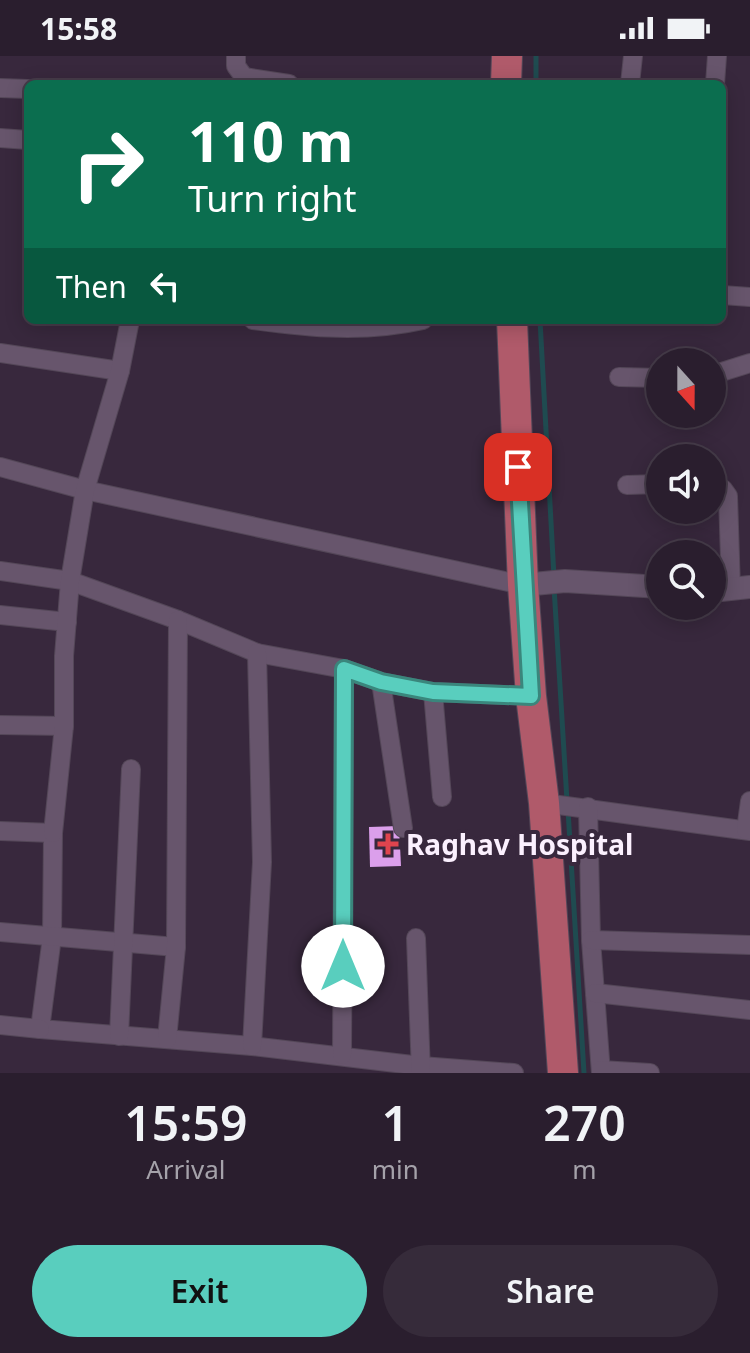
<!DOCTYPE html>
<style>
:root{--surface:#2a1e2e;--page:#362b3a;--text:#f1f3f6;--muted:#a5a2aa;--line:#463c4a;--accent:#59cebe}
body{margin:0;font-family:"Noto Sans",sans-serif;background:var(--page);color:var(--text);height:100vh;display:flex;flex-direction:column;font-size:30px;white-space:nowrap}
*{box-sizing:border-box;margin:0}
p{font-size:26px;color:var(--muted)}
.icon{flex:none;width:44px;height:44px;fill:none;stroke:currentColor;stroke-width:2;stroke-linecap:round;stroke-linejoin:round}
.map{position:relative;height:1017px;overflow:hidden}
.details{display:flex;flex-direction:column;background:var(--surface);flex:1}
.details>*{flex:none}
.guide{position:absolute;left:24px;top:24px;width:702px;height:244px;border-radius:12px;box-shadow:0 4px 20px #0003,0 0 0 2px var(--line);background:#0b6e4f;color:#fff;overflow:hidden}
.needle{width:52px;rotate:159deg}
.controls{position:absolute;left:646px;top:292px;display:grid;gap:16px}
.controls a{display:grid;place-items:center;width:80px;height:80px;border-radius:50%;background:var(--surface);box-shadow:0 4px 20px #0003,0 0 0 2px var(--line);font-size:40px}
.pin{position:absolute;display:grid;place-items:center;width:68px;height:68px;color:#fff;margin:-34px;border-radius:16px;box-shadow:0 4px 12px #0006}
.me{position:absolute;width:88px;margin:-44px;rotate:0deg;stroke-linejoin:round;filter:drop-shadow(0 0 6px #0008)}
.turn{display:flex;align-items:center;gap:28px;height:168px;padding:0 32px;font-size:36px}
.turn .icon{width:104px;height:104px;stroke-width:2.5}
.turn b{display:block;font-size:56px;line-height:68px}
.then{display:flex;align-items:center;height:76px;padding:0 32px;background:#0003;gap:16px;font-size:30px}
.eta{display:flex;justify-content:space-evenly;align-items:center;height:136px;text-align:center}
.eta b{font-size:48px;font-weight:600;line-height:56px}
.cta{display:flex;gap:16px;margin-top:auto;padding:16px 32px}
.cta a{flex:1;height:92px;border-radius:48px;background:var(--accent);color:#111;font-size:32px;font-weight:600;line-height:92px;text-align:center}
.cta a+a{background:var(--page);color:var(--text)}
.status{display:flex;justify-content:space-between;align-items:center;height:56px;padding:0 40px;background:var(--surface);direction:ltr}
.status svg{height:22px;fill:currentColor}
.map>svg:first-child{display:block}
</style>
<div class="status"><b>15:58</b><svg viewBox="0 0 49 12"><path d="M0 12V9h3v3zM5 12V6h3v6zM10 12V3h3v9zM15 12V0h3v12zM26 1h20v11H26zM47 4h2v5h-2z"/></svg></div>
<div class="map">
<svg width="750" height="1017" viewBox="0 0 750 1017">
<rect width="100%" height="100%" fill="#38283d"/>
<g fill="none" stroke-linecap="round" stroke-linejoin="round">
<!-- stream -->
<g stroke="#1f4b50" stroke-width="5">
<polyline points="536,0 536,28"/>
<polyline points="540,264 554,521"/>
<polyline points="554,531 567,745"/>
<polyline points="568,754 584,1017"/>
</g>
</g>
<!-- building -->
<polygon fill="#db9feb" points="399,770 401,810 370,811 369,771"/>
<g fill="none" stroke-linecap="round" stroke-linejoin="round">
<!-- minor casing -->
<g stroke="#544758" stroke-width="20">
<g id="minor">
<polyline points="236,0 236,10 244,21 289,28"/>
<polyline points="630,28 633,0"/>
<polyline points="715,28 717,0"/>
<polyline points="0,32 28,33"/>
<polyline points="0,82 28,84"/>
<polyline points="722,239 750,241"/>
<path d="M253 264C310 272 366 277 423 264"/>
<polyline points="0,297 120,315"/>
<polyline points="712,319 750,307"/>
<polyline points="619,321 660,322"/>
<polyline points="0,411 85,434 523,529"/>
<polyline points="712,428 723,433 728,440 731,533"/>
<polyline points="627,429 660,428"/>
<polyline points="0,515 70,525 178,564 257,597 344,613 381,626 433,636 531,640"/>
<polyline points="0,559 67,566"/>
<polyline points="381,626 403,772"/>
<polyline points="433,636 442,741"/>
<polyline points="0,669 64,670"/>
<polyline points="544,747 750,775"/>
<polyline points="588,751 591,884 601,1017"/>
<polyline points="746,774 750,745"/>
<polyline points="0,775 53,777 52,881 40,973 252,990 421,1010 514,1017"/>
<polyline points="53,777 64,670 64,600 70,525 85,434 120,315 130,264"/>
<polyline points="0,876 176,891"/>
<polyline points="416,882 421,1017"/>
<polyline points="591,884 750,889"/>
<polyline points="595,937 750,954"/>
<polyline points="0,969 40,973"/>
<polyline points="119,980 131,713"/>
<polyline points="167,983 176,891 178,564"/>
<polyline points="252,990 262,806 257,597"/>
<polyline points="342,999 344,613"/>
<polyline points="601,1014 650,1017"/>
</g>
</g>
<!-- tertiary casing -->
<g stroke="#544758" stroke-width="24">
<g id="tertiary">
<polyline points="523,529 565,525 660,531"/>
<polyline points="712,535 750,531"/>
</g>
</g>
<!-- trunk casing -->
<g stroke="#544758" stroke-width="32">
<g id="trunk">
<polyline points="506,28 507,0"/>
<polyline points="512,264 523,529 531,640 544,747 563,1017"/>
</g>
</g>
<!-- minor -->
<use href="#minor" stroke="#67556c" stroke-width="18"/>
<!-- tertiary -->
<use href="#tertiary" stroke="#67556c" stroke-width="22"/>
<!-- trunk -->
<use href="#trunk" stroke="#b05a6a" stroke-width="30"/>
</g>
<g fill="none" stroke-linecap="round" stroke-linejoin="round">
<!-- route casing -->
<g stroke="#3a867c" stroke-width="20">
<polyline id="route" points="343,910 344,613 381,626 433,636 531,640 518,411"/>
</g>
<!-- route -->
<use href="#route" stroke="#59cebe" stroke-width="14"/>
</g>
<!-- markers -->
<path fill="#e0444e" stroke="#38283d" stroke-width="3" d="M384 776h8v8h8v8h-8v8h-8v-8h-8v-8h8z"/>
<g text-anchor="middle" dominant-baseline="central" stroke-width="8" stroke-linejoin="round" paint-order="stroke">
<!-- poi labels -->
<g font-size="28" font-weight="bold" fill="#fbf0fe" stroke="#38283d" text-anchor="start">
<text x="406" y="788">Raghav Hospital</text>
</g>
</g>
</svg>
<div class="controls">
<a><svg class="needle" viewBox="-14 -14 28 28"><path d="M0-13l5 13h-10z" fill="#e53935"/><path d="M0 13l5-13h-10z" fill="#a5a2aa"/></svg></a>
<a><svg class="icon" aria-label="sound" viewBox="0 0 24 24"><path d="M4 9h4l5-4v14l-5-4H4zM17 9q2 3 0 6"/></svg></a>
<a><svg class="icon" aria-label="search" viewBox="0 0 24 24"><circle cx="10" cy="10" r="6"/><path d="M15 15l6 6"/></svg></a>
</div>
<div class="pin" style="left:518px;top:411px;background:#d93025"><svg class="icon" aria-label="arrive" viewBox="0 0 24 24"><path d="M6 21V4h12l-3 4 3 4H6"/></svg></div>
<svg class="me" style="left:343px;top:910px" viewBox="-20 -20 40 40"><circle r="19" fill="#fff"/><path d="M0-13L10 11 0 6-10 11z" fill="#59cebe"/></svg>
<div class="guide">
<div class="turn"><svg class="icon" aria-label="right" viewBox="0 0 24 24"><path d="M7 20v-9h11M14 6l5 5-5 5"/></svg><div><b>110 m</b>Turn right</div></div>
<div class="then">Then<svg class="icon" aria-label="left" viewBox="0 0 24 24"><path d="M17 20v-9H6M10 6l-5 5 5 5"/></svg></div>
</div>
</div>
<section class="details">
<div class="eta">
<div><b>15:59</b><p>Arrival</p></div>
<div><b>1</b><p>min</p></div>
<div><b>270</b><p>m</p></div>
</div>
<div class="cta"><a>Exit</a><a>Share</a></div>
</section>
